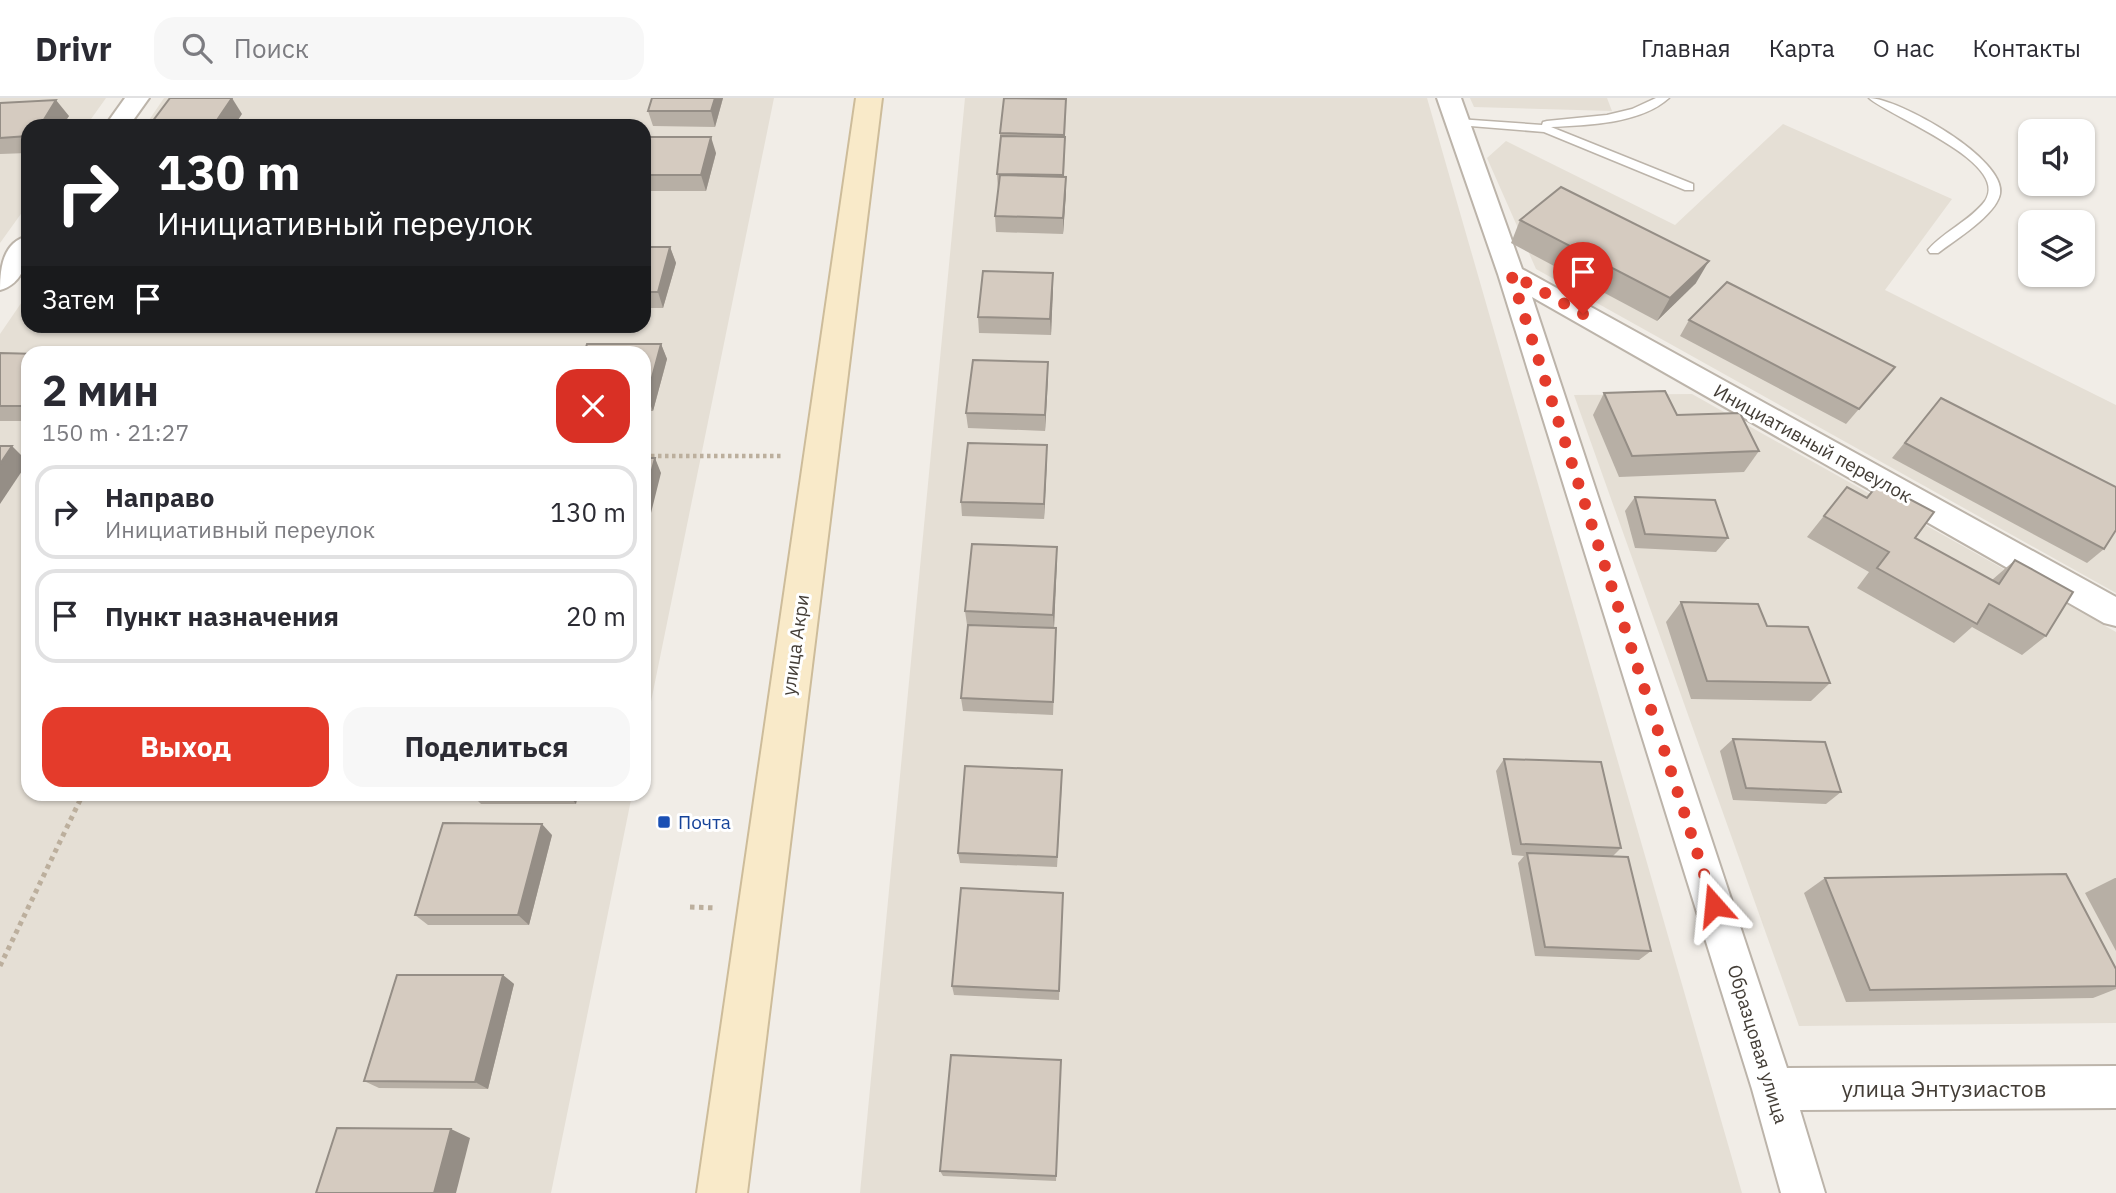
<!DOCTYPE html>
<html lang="ru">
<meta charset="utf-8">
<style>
:root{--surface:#fff;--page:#f7f7f7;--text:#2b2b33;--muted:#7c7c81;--line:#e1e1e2;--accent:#e43b2b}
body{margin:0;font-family:"IBM Plex Sans",sans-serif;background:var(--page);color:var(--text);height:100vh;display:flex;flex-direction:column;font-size:26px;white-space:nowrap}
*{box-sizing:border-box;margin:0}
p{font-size:23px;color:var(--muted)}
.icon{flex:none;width:38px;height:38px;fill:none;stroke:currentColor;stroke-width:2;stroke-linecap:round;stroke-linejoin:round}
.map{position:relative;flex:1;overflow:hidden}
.drawer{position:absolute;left:21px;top:248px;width:630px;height:455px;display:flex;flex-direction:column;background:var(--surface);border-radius:21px;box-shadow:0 2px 5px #0004}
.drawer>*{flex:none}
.banner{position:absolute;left:21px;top:21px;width:630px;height:214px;border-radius:21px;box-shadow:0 2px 5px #0004;background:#202124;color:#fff;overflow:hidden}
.tools{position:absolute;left:2018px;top:21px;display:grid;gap:14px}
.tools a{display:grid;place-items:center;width:77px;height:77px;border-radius:14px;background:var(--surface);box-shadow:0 2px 5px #0004;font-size:35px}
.pin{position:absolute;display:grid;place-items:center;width:60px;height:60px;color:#fff;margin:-72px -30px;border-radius:50% 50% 50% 0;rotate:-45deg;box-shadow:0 0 7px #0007}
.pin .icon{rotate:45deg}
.me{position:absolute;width:77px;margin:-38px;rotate:342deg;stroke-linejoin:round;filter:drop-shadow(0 0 5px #0008)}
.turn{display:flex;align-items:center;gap:24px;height:147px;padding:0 21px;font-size:32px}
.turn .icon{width:91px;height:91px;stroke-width:2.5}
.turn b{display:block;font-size:49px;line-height:60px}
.then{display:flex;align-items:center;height:66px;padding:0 21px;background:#0003;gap:14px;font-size:26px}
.round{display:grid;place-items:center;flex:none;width:74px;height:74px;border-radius:21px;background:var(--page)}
.overview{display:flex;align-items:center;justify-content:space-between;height:119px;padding:0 21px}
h1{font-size:42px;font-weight:700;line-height:52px}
.cta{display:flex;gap:14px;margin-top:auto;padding:14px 21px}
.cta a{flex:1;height:80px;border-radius:21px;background:var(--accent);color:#fff;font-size:28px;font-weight:700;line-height:80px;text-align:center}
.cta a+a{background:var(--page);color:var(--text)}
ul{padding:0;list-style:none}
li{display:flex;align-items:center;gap:21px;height:94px;margin:0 14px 10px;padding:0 7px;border:4px solid var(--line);border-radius:21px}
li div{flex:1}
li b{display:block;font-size:26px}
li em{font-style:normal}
header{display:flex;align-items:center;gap:42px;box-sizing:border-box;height:98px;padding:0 35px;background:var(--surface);border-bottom:2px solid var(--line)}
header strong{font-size:33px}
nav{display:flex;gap:38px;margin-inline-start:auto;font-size:24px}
.search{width:490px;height:63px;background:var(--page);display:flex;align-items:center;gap:18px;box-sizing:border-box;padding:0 24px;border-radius:21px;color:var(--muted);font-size:26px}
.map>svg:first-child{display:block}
</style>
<header>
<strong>Drivr</strong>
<div class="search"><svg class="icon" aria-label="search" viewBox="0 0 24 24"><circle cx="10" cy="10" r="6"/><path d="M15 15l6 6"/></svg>Поиск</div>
<nav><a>Главная</a><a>Карта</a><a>О нас</a><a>Контакты</a></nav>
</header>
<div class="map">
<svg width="2116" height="1095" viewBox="0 0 2116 1095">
<rect width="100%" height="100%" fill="#f1ede7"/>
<!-- residential -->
<g fill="#e5dfd5">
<polygon points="0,0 106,0 86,28 28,28 28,106 0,145"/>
<polygon points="164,0 774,0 644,638 644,256 28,256 28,696 632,697 551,1095 0,1095 0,236 28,195 28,228 644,228 644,28 145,28"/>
<polygon points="965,0 1427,0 1742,1095 860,1095"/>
<polygon points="1470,0 1607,0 1612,13 1474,9"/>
<polygon points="1783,26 1952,101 1885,192 2116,307 2116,495 1536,171 1487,60 1506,43 1675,127"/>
<polygon points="1692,296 2116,534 2116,925 1799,928 1574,297"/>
</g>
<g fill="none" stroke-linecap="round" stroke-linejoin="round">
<!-- service casing -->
<g stroke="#bcb4aa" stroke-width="3">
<g id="service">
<path d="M1656 0H1669C1640 26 1588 27 1551 29L1693 86V92H1685L1544 34 1458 27 1452 24 1458 21 1542 27 1543 24 1547 23 1607 17 1632 11Z"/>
<path d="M1869 0C1898 0 2007 61 2000 96 1996 117 1955 142 1938 155H1930L1928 152C1944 133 1970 123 1985 103 2012 64 1888 18 1869 0Z"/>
</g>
</g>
<!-- minor casing -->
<g stroke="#bcb4aa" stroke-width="4">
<g id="minor">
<polygon points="125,0 149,0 129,28 105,28"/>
<polygon points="1437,0 1461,0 1522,171 2116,499 2116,528 2104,525 1532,199 1787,970 2116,968 2116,1010 1800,1012 1825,1095 1781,1095 1752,991 1498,176"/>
<path d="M28 138C28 160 25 185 0 192 0 170 3 144 28 138Z"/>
</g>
</g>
<!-- secondary casing -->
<g stroke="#cdbc9a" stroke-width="4">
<polygon id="secondary" points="856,0 882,0 747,1095 697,1095"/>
</g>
<!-- path-far1 -->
<polyline stroke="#bcaf9d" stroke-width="4.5" stroke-dasharray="3.5 3.5" stroke-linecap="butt" points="644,358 781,358"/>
<!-- path -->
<g stroke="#bcaf9d" stroke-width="5" stroke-dasharray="4.5 4.5" stroke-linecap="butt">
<polyline points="690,809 717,810"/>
<polyline points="0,868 83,696"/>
</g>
<!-- service -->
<use href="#service" fill="#fff" fill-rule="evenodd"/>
<!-- minor -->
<use href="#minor" fill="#fff" fill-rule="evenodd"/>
<!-- secondary -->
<use href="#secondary" fill="#f9eac9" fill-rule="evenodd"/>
</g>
<!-- wall -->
<g fill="#b7afa5">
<polygon points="652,0 723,0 715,29 653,28 648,13"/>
<polygon points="1066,1 1064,79 1066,95 1063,136 996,134 995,118 998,92 997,76 1000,44 1000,35"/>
<polygon points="0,5 69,18 62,28 28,28 28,55 0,56"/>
<polygon points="644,49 716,55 706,93 644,93"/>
<polygon points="1520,122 1696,185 1657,223 1511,145"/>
<polygon points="644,149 670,149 676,165 663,210 644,210"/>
<polygon points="1053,190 1051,237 979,235 978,219"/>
<polygon points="1689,222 1895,269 1846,326 1680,238"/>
<polygon points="661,246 667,261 653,313 644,313 644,256"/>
<polygon points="0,255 28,256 28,323 0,323"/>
<polygon points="1048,264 1045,333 968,330 966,315"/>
<polygon points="1604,295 1759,353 1744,374 1619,379 1593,317"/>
<polygon points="1941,300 2104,451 2087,465 1892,360"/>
<polygon points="1047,347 1044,421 962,418 961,404"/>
<polygon points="1879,385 1915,440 1992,482 2015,462 2046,538 2022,557 1972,529 1954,545 1857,490 1869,474 1807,439 1847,389 1866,399"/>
<polygon points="1635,399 1728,440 1716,454 1635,450 1625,413"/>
<polygon points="1057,449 1054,530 1056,544 1053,617 963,613 961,600 1009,528 967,527 965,513"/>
<polygon points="1681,504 1767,528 1830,585 1811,603 1691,601 1666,524"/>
<polygon points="1733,641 1841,694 1826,706 1733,702 1720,653"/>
<polygon points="1504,661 1621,750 1613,758 1651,853 1639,862 1535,858 1518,765 1524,758 1512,757 1496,673"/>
<polygon points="1062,684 1057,769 960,765 958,755"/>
<polygon points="471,696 578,696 576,706 481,706"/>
<polygon points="552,737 529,827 428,827 415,817"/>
<polygon points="1825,780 2116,871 2116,891 2093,900 1846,904 1804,795"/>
<polygon points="2115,780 2116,780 2116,853 2085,795"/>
<polygon points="1063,795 1059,902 954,897 952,888"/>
<polygon points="503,877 514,886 488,991 379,990 364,983"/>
<polygon points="1061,962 1056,1083 943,1078 940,1073"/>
</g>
<!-- shaded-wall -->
<g fill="#958e86">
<polygon points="232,0 242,16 234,28 213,28"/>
<polygon points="715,0 723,0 715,29 711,13"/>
<polygon points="56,2 69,18 62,28 40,28"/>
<polygon points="711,39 716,55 706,93 701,77"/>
<polygon points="1066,79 1066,95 1063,136 1063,120"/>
<polygon points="670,149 676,165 663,210 658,194"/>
<polygon points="1709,163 1696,185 1657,223 1670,200"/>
<polygon points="1053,175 1053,190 1051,237 1050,221"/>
<polygon points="661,246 667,261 653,313 647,298"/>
<polygon points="1048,264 1048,280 1045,333 1045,317"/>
<polygon points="28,300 28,313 23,308"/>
<polygon points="1047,347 1047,362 1044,421 1044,406"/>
<polygon points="12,348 28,364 0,406 0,366"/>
<polygon points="655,360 661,375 646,435 644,429 644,403"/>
<polygon points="1057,449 1057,463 1054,530 1053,517"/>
<polygon points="568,696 578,696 576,706"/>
<polygon points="542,726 552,737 529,827 518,817"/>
<polygon points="503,877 514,886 488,991 475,984"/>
<polygon points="451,1031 470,1040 456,1095 434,1095"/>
</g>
<!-- building -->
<g fill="#d5cbc0" stroke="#958e86" stroke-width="2">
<polygon points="170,0 232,0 213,28 149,28"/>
<polygon points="652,0 715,0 711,13 648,13"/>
<polygon points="1004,0 1066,1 1064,37 1000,35"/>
<polygon points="56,2 40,28 28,28 28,38 0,40 0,5"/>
<polygon points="1001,38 1065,39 1063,77 997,76"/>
<polygon points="647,39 711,39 701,77 644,77 644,49"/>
<polygon points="1000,77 1066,79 1063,120 995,118"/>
<polygon points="1561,89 1709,163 1670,200 1520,122"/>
<polygon points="644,149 670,149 658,194 644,194"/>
<polygon points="983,173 1053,175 1050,221 978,219"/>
<polygon points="1727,184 1895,269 1859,311 1689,222"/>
<polygon points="587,246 661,246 647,298 644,298 644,256 584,256"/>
<polygon points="0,255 38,256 28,256 28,300 23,308 0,308"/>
<polygon points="973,262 1048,264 1045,317 966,315"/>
<polygon points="1665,293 1677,317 1740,315 1759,353 1632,358 1604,295"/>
<polygon points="1941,300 2116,389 2116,432 2104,451 1905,345"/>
<polygon points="968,345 1047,347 1044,406 961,404"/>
<polygon points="0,348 12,348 0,366"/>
<polygon points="644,360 655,360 644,403"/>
<polygon points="1879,385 1934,414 1915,440 1999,486 2015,462 2073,494 2046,538 1989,506 1977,526 1877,470 1889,454 1824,418 1847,389 1867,400"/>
<polygon points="1635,399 1715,402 1728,440 1645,436"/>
<polygon points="972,446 1057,449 1053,517 965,513"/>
<polygon points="1681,504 1758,506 1767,528 1808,529 1830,585 1707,583"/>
<polygon points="968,527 1056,530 1053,604 961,600"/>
<polygon points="1733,641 1825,644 1841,694 1746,690"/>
<polygon points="1504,661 1601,664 1621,750 1521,746"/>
<polygon points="965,668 1062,672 1057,759 958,755"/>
<polygon points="443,725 542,726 518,817 415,817"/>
<polygon points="1527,755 1628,759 1651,853 1545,849"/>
<polygon points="2066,776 2116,871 2116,888 1870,892 1825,780"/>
<polygon points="961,790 1063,795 1059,893 952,888"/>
<polygon points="397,877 503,877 475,984 364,983"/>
<polygon points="951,957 1061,962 1056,1078 940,1073"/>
<polygon points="337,1030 451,1031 434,1095 316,1095"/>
</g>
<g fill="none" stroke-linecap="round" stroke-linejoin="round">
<!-- route -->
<polyline stroke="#e43b2b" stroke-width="12" stroke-dasharray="0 21.6" points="1583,216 1511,176 1714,807"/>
</g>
<!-- markers -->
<rect fill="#1a4fb4" stroke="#fff" stroke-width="2.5" x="657" y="717" width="14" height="14" rx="3.5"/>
<g text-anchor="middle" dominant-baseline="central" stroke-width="6" stroke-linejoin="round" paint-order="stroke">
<!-- street labels -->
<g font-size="19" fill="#433d36" stroke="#fff">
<text transform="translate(1813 345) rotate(29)">Инициативный переулок</text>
<text transform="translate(795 547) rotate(-82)">улица Акри</text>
<text transform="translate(1758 946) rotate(73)">Образцовая улица</text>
</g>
<!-- transit labels -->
<g font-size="19" fill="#164399" stroke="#fff" text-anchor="start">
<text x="678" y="724">Почта</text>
</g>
<!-- near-street labels -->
<g font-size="23" fill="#433d36" stroke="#fff">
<text x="1944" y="990">улица Энтузиастов</text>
</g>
</g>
</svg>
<div class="tools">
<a><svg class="icon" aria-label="sound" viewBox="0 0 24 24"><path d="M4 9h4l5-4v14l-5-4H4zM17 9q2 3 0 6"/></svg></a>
<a><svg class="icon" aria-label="layers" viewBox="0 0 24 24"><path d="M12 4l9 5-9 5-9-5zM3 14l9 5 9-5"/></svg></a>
</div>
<div class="pin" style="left:1583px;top:216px;background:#d93025"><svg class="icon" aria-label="arrive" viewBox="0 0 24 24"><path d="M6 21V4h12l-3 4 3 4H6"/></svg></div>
<svg class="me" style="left:1714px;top:807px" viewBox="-20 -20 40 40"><path d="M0-17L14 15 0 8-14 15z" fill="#e43b2b" stroke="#fff" stroke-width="4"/></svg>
<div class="banner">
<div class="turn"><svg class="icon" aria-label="right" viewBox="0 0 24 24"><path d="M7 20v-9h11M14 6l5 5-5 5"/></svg><div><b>130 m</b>Инициативный переулок</div></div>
<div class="then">Затем<svg class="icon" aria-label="arrive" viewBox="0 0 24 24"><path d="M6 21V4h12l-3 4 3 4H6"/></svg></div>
</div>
<section class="drawer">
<div class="overview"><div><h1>2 мин</h1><p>150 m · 21:27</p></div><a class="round" style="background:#d93025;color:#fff"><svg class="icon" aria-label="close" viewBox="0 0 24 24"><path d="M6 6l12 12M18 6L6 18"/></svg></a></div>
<ul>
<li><svg class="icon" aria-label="right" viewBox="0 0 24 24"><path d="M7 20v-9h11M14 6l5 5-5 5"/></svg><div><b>Направо</b><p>Инициативный переулок</p></div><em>130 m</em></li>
<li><svg class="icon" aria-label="arrive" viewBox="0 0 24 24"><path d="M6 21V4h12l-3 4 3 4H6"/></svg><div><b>Пункт назначения</b></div><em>20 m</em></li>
</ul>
<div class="cta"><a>Выход</a><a>Поделиться</a></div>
</section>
</div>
